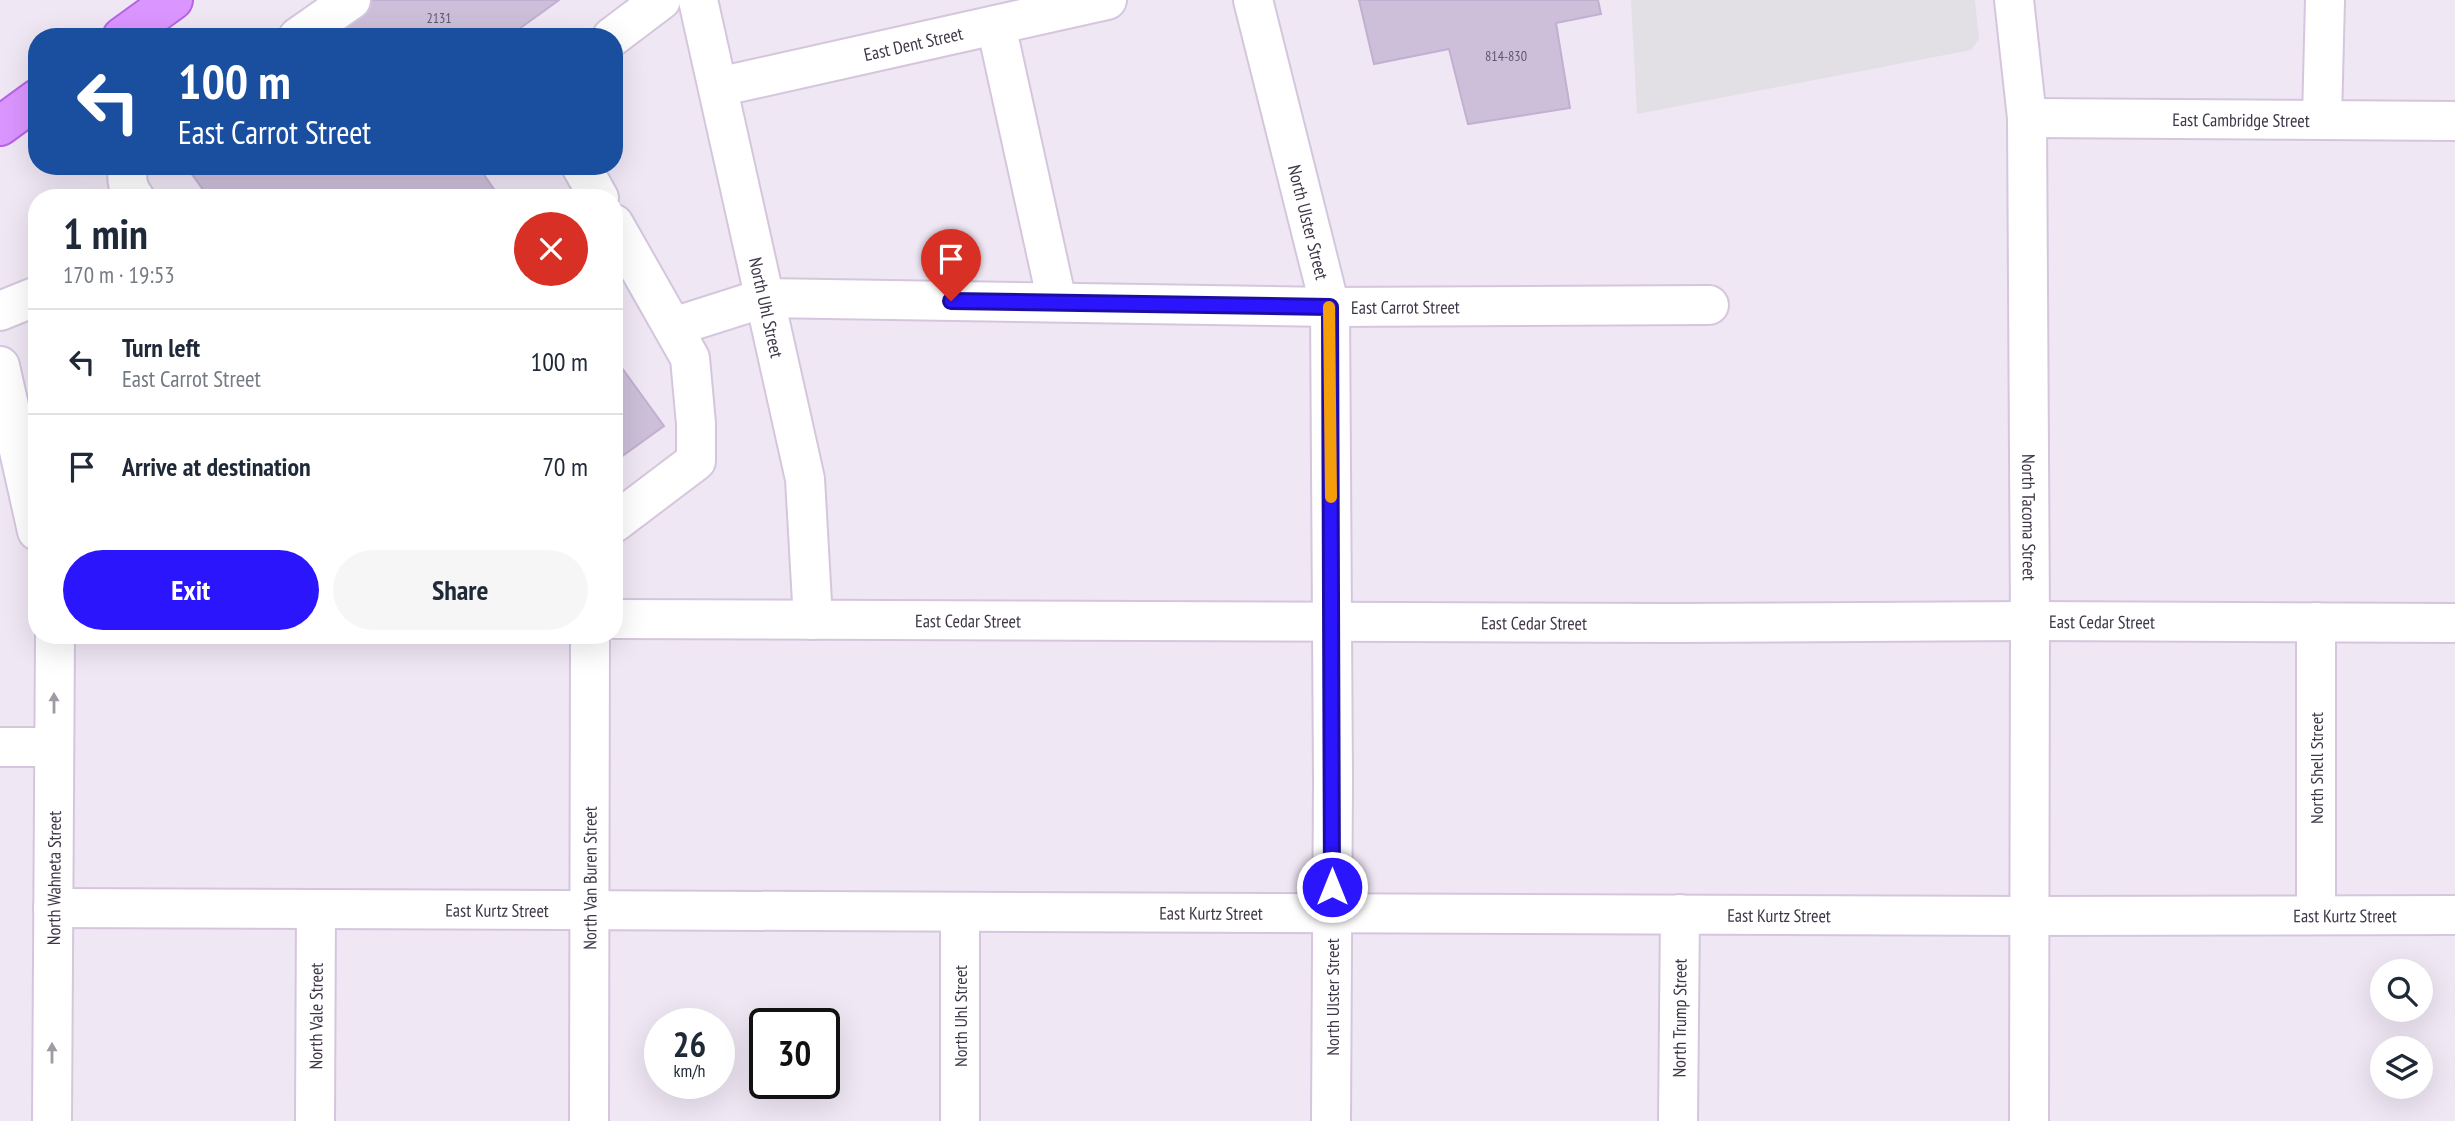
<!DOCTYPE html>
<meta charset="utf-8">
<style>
:root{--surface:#fff;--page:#f6f6f7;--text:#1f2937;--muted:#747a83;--line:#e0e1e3;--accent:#2b15fd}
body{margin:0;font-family:"PT Sans Narrow",sans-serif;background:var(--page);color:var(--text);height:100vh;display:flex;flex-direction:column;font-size:26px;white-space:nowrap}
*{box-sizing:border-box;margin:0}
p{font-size:23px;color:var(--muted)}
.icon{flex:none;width:38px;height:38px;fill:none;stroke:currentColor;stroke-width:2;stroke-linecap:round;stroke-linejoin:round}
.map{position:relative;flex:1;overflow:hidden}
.panel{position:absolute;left:28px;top:189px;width:595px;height:455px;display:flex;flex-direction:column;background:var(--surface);border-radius:28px;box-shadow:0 7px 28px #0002}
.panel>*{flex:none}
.guide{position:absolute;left:28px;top:28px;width:595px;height:147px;border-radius:28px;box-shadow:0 7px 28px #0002;background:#1a4fa0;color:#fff;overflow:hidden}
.tools{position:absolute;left:2370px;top:959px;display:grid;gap:14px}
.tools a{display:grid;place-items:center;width:63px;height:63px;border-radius:50%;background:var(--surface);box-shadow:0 7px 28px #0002;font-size:35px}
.speed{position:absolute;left:644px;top:1008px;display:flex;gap:14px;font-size:35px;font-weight:700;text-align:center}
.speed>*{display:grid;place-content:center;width:91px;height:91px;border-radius:50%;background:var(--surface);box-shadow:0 7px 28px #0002;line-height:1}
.speed small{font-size:18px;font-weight:400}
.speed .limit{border:4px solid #111;border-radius:10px;background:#fff;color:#111}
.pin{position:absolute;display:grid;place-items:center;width:60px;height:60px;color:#fff;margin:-72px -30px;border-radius:50% 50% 50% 0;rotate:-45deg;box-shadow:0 0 7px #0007}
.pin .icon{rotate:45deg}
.me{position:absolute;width:77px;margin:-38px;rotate:0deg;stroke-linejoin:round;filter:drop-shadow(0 0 5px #0008)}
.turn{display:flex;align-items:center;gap:24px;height:147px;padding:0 35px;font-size:32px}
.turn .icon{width:91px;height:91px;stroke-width:2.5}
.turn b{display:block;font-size:49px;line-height:60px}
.round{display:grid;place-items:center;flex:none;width:74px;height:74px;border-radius:37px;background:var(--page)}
.summary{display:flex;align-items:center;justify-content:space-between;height:119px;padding:0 35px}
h1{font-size:42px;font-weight:800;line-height:52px}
.cta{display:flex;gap:14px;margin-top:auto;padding:14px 35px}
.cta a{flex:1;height:80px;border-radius:42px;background:var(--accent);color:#fff;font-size:28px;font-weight:800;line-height:80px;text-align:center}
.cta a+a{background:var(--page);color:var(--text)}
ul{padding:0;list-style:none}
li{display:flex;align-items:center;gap:21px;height:105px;padding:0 35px;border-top:2px solid var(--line)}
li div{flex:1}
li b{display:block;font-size:26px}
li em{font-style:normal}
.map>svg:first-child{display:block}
</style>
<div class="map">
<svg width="2455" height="1121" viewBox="0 0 2455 1121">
<rect width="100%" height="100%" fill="#efe7f4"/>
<!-- parking -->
<polygon fill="#e2dfe5" points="1631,0 1975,0 1979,39 1971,50 1637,114"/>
<!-- building -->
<g fill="#cdbfd9" stroke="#c2afd1" stroke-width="2">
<polygon points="370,0 559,0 508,37 318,37"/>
<polygon points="1359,0 1598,0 1601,14 1556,23 1570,108 1468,124 1449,49 1374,64"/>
<polygon points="186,166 478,166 500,198 306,198 302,192 294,198 209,198"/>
<polygon points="614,357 664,426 614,462"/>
</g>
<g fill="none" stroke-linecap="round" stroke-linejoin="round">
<!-- minor casing -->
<g stroke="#d5c6de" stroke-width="42">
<g id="minor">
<path id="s1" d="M698 0 805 479 813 620"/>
<path id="s2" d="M1253 0 1330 307 1333 781 1331 1121"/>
<path id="s3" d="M2014 0 2027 118 2030 621 2029 1121"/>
<polyline points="996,25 1057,302"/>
<polyline points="298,37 351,0"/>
<polyline points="612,37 661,0"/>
<path id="s4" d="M718 87 1107 0"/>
<path id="s5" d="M2027 118 2455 121"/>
<polyline points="2322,119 2325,0"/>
<path d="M128 166C126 178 127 188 135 198"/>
<polyline points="581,166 599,198"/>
<polyline points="614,224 690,358 696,424 696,461 614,523"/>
<polyline points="0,311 37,296"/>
<path id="s6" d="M673 327 764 298 1330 307 1709 305"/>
<polyline points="0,366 37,531"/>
<path id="s7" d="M614 619 1673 623 2030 621 2455 623"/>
<polyline points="0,747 54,747"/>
<path id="s8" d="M53 908 2028 916 2455 915"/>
<polyline points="960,912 960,1121"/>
<polyline points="2316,915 2316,622"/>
<path id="s9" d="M52 1121 55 635"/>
<path id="s10" d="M315 1121 316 909"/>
<path id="s11" d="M589 1121 590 635"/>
<path id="s12" d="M1678 1121 1680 914"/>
</g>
</g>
<!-- major casing -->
<g stroke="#b763e6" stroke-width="42">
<g id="major">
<polyline points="122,37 173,0"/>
<polyline points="0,126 37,99"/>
</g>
</g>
<!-- minor -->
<use href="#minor" stroke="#fff" stroke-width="38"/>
<!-- major -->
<use href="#major" stroke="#db95ff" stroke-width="38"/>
</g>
<!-- one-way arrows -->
<defs><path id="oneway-solid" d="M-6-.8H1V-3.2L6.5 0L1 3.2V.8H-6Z" transform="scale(1.75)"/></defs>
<g fill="#9f9aa3">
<use href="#oneway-solid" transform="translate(54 703) rotate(-90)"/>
<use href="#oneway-solid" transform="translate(52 1053) rotate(-90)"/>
</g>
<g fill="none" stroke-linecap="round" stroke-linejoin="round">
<!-- route casing -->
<g stroke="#1c0ea4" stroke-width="18">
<polyline id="route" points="951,301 1330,307 1332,887"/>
</g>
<!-- route -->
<use href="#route" stroke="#2b15fd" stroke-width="12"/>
<!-- slow -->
<polyline stroke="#f59e0b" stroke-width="12" points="1329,307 1331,497"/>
</g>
<g text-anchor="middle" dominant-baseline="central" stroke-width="7" stroke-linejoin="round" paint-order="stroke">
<!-- number labels -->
<g font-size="14" fill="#62586c">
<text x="439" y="18">2131</text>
<text x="1506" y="56">814-830</text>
</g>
<!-- street labels -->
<g font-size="18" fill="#3f3647" stroke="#fff">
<text stroke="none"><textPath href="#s4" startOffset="200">East Dent Street</textPath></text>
<text stroke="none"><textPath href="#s5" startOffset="214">East Cambridge Street</textPath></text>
<text stroke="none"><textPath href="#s2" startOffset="229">North Ulster Street</textPath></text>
<text stroke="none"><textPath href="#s6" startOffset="737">East Carrot Street</textPath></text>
<text stroke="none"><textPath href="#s1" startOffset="315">North Uhl Street</textPath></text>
<text stroke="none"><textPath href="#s3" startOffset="518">North Tacoma Street</textPath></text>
<text stroke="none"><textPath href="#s7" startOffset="354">East Cedar Street</textPath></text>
<text stroke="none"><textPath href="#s7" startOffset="1488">East Cedar Street</textPath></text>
<text stroke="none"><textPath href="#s7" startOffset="920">East Cedar Street</textPath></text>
<text transform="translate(2316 768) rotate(-90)">North Shell Street</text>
<text stroke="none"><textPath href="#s9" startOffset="243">North Wahneta Street</textPath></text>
<text stroke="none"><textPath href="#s11" startOffset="243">North Van Buren Street</textPath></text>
<text stroke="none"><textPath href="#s8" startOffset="444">East Kurtz Street</textPath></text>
<text stroke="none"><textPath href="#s8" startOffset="1158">East Kurtz Street</textPath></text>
<text stroke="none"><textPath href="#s8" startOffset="1726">East Kurtz Street</textPath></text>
<text stroke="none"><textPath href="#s8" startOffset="2292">East Kurtz Street</textPath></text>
<text transform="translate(1332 997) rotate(-90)">North Ulster Street</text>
<text stroke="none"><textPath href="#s10" startOffset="105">North Vale Street</textPath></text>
<text transform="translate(960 1016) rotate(-90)">North Uhl Street</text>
<text stroke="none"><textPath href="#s12" startOffset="103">North Trump Street</textPath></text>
</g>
</g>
</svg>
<div class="tools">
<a><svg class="icon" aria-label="search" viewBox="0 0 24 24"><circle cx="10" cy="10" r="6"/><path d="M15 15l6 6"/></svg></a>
<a><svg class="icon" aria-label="layers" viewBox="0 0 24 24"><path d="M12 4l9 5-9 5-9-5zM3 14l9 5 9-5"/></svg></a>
</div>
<div class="speed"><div>26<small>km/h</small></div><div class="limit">30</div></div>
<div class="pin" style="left:951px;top:301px;background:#d93025"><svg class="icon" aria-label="arrive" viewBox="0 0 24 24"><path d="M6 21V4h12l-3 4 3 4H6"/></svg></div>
<svg class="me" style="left:1332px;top:887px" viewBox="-20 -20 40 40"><circle r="17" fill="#2b15fd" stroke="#fff" stroke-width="3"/><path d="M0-11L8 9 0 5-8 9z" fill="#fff"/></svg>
<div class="guide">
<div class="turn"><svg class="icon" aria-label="left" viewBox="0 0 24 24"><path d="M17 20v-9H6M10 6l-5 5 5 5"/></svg><div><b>100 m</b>East Carrot Street</div></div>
</div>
<section class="panel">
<div class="summary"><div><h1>1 min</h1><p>170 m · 19:53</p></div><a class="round" style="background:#d93025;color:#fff"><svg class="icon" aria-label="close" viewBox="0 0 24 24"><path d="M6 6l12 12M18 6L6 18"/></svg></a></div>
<ul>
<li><svg class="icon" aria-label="left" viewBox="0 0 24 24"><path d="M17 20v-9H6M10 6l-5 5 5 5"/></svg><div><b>Turn left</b><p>East Carrot Street</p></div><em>100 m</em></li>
<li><svg class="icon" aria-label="arrive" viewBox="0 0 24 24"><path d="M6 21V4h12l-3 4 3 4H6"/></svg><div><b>Arrive at destination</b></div><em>70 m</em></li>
</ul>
<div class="cta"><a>Exit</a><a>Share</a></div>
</section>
</div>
